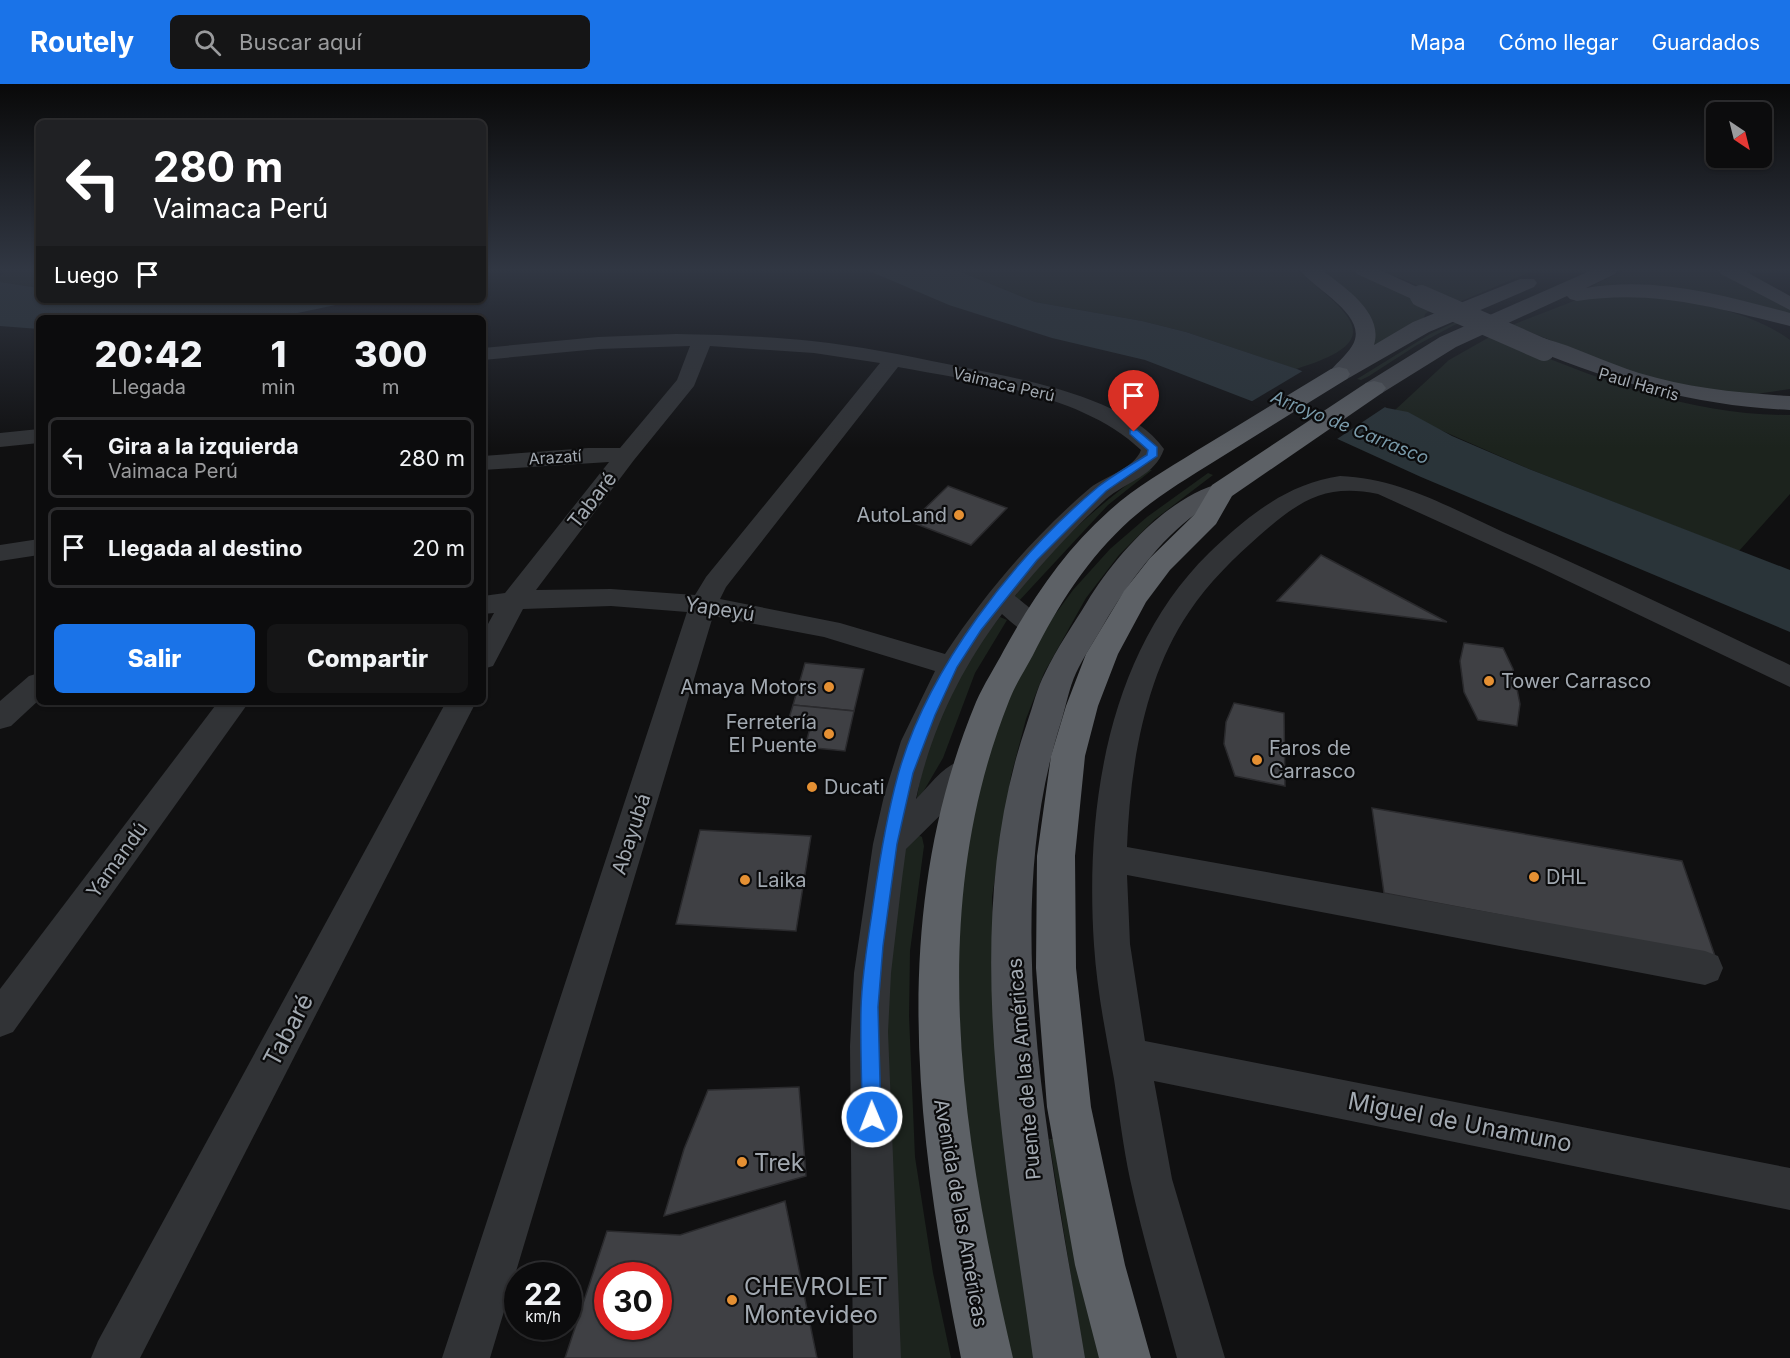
<!DOCTYPE html>
<html lang="es">
<meta charset="utf-8">
<style>
:root{--surface:#0c0c0d;--page:#151516;--text:#f1f3f6;--muted:#9a9b9d;--line:#2c2c2e;--accent:#1a73e8}
body{margin:0;font-family:Inter,sans-serif;background:var(--page);color:var(--text);height:100vh;display:flex;flex-direction:column;font-size:22px;white-space:nowrap}
*{box-sizing:border-box;margin:0}
p{font-size:20px;color:var(--muted)}
.icon{flex:none;width:33px;height:33px;fill:none;stroke:currentColor;stroke-width:2;stroke-linecap:round;stroke-linejoin:round}
.map{position:relative;flex:1;overflow:hidden}
.sheet{position:absolute;left:36px;top:231px;width:450px;height:390px;display:flex;flex-direction:column;background:var(--surface);border-radius:9px;box-shadow:0 2px 4px #0004,0 0 0 2px var(--line)}
.sheet>*{flex:none}
.hud{position:absolute;left:36px;top:36px;width:450px;height:183px;border-radius:9px;box-shadow:0 2px 4px #0004,0 0 0 2px var(--line);background:#202124;color:#fff;overflow:hidden}
.needle{width:39px;rotate:145deg}
.tools{position:absolute;left:1706px;top:18px;display:grid;gap:12px}
.tools a{display:grid;place-items:center;width:66px;height:66px;border-radius:9px;background:var(--surface);box-shadow:0 2px 4px #0004,0 0 0 2px var(--line);font-size:30px}
.speed{position:absolute;left:504px;top:1178px;display:flex;gap:12px;font-size:30px;font-weight:700;text-align:center}
.speed>*{display:grid;place-content:center;width:78px;height:78px;border-radius:50%;background:var(--surface);box-shadow:0 2px 4px #0004,0 0 0 2px var(--line);line-height:1}
.speed small{font-size:15px;font-weight:400}
.speed .limit{border:9px solid #d22;background:#fff;color:#111}
.pin{position:absolute;display:grid;place-items:center;width:51px;height:51px;color:#fff;margin:-62px -26px;border-radius:50% 50% 50% 0;rotate:-45deg;box-shadow:0 0 6px #0007}
.pin .icon{rotate:45deg}
.me{position:absolute;width:66px;margin:-33px;rotate:359deg;stroke-linejoin:round;filter:drop-shadow(0 0 4px #0008)}
.turn{display:flex;align-items:center;gap:21px;height:126px;padding:0 18px;font-size:27px}
.turn .icon{width:78px;height:78px;stroke-width:2.5}
.turn b{display:block;font-size:42px;line-height:51px}
.then{display:flex;align-items:center;height:57px;padding:0 18px;background:#0003;gap:12px;font-size:22px}
.eta{display:flex;justify-content:space-evenly;align-items:center;height:102px;text-align:center}
.eta b{font-size:36px;font-weight:800;line-height:42px}
.action{display:flex;gap:12px;margin-top:auto;padding:12px 18px}
.action a{flex:1;height:69px;border-radius:9px;background:var(--accent);color:#fff;font-size:24px;font-weight:800;line-height:69px;text-align:center}
.action a+a{background:var(--page);color:var(--text)}
ul{padding:0;list-style:none}
li{display:flex;align-items:center;gap:18px;height:81px;margin:0 12px 9px;padding:0 6px;border:3px solid var(--line);border-radius:9px}
li div{flex:1}
li b{display:block;font-size:22px}
li em{font-style:normal}
header{display:flex;align-items:center;gap:36px;box-sizing:border-box;height:84px;padding:0 30px;background:var(--accent);color:#fff}
header strong{font-size:28px}
nav{display:flex;gap:33px;margin-inline-start:auto;font-size:21px}
.search{width:420px;height:54px;background:var(--page);display:flex;align-items:center;gap:15px;box-sizing:border-box;padding:0 21px;border-radius:9px;color:var(--muted);font-size:22px}
.map>svg:first-child{display:block}
</style>
<header>
<strong>Routely</strong>
<div class="search"><svg class="icon" aria-label="search" viewBox="0 0 24 24"><circle cx="10" cy="10" r="6"/><path d="M15 15l6 6"/></svg>Buscar aquí</div>
<nav><a>Mapa</a><a>Cómo llegar</a><a>Guardados</a></nav>
</header>
<div class="map">
<svg width="1790" height="1274" viewBox="0 0 1790 1274">
<rect width="100%" height="100%" fill="#101011"/>
<!-- green -->
<g fill="#1c231d">
<polygon points="6,186 39,186 39,204 0,198 0,192"/>
<path d="M956 186H1297C1349 230 1392 256 1296 285L1186 248 1142 237 1035 218Z"/>
<polygon points="1316,186 1358,186 1434,224 1425,230 1424,234 1374,261"/>
<polygon points="1380,186 1535,186 1459,218"/>
<polygon points="1626,186 1723,186 1790,223 1790,233 1587,204"/>
<path d="M1646 209C1696 220 1747 225 1790 256V305L1750 311 1660 299 1512 241 1579 215Z"/>
<polygon points="1460,236 1462,237 1417,261 1369,292 1361,296 1357,295 1430,250"/>
<path d="M1493 251C1589 292 1684 331 1790 331V410L1739 467 1529 385 1395 326 1449 276Z"/>
<path d="M1147 386H1152L1108 421 1018 518 1015 512C1056 459 1093 425 1147 386Z"/>
<polygon points="1208,389 1213,391 1154,436 1119,471 1086,514 1044,589 1026,635 1011,692 992,813 997,957 1036,1274 1010,1274 965,1046 955,835 983,679 1013,602 1040,551 1073,506 1110,465 1147,433"/>
<path d="M1000 533 1007 536 975 589 943 674 916 720C925 652 957 586 1000 533Z"/>
<polygon points="918,751 922,753 924,762 910,867 909,932 915,1073 933,1189 951,1274 898,1274 886,924 904,767"/>
<polygon points="1049,1055 1055,1055 1103,1274 1084,1274"/>
</g>
<!-- water -->
<g fill="#2a3439">
<polygon points="867,186 956,186 1035,218 1142,237 1186,248 1297,285 1387,324 1408,328 1452,352 1529,385 1790,486 1790,548 1421,393 1267,323 1145,276 1052,254 949,221"/>
<polygon points="0,198 39,204 39,216 359,216 274,234 39,234 39,245 0,242"/>
</g>
<!-- pier -->
<polygon fill="#101011" points="1306,285 1388,321 1334,357 1249,319"/>
<!-- building -->
<g fill="#3f4044" stroke="#2a2a2d" stroke-width="1.5" fill-rule="evenodd">
<polygon points="948,402 1007,424 971,461 911,438"/>
<polygon points="1321,471 1447,538 1277,517"/>
<polygon points="1464,559 1503,564 1513,585 1520,620 1517,642 1478,636 1464,608 1460,577"/>
<polygon points="805,579 864,585 854,627 793,621"/>
<polygon points="1234,619 1284,629 1285,702 1235,692 1224,660 1226,638"/>
<polygon points="793,621 854,627 845,667 805,663 812,636 789,634"/>
<polygon points="1372,724 1682,777 1715,872 1384,809"/>
<polygon points="700,746 811,752 796,847 676,840"/>
<polygon points="799,1003 806,1092 664,1132 684,1065 708,1006"/>
<path d="M785 1117 817 1274H565L607 1147 680 1151ZM608 1191H658V1242H608Z"/>
</g>
<g fill="none" stroke-linecap="round" stroke-linejoin="round">
<!-- minor -->
<g fill="#313336" fill-rule="evenodd">
<path d="M676 250C721 251 767 252 812 257 858 262 903 271 947 280 1009 293 1127 311 1164 365 1155 392 1126 398 1106 415 1073 445 1043 478 1015 512L1042 534 1046 541 1042 548C1024 553 1015 541 1002 530 960 586 931 646 916 715 933 698 952 669 977 677L982 686 977 695 906 765 902 795 891 889 888 948 901 1274H853L850 962 854 889 873 760 884 712 901 657 935 587 824 553 713 532 490 1274H442L687 528 611 522 523 525 493 582 483 585V549L494 529 483 530V512L505 509 609 378 483 386V372L588 364H620L677 296 690 262 598 265 483 276V264L598 253ZM710 262 814 269 880 279 706 493 695 511 611 505 536 506 634 376 694 302ZM898 283C977 298 1081 309 1141 366 1134 385 1105 392 1090 404 1034 452 986 508 945 570L840 539 720 515 726 503Z"/>
<polygon points="39,345 39,359 0,363 0,349"/>
<path d="M1340 392C1399 394 1451 424 1503 448 1600 490 1695 536 1790 581V603L1543 485 1378 410C1325 399 1299 417 1260 451 1234 474 1209 498 1189 528 1144 594 1130 684 1127 763L1705 867 1718 872 1723 884 1718 896 1705 901 1127 791 1130 860 1145 957 1790 1084V1126L1154 997 1172 1095 1225 1274H1177C1161 1214 1143 1155 1130 1095 1123 1062 1119 1028 1114 995 1106 951 1097 907 1094 861 1085 725 1107 569 1209 469 1248 432 1286 400 1340 392Z"/>
<polygon points="39,455 39,471 0,477 0,461"/>
<polygon points="39,589 39,616 11,642 0,645 0,617 29,592"/>
<polygon points="218,618 249,618 13,948 0,953 0,905"/>
<polygon points="446,618 476,618 140,1274 91,1274 98,1257"/>
</g>
<!-- major -->
<g fill="#4d5055" fill-rule="evenodd">
<path d="M1300 186H1322C1344 203 1384 229 1374 261L1413 238 1520 195H1534L1537 199 1534 203 1429 248 1347 295 1339 297 1331 295 1328 290C1334 281 1346 272 1352 262 1371 232 1313 205 1300 186Z"/>
<polygon points="1354,186 1380,186 1428,208 1431,212 1428,216 1414,216 1357,190"/>
<path d="M1592 186H1618L1615 190 1586 204C1655 192 1723 211 1790 229V242C1716 224 1654 205 1577 217L1570 215 1567 212 1456 263 1382 309 1374 311 1366 309 1362 304 1366 299 1440 253Z"/>
<polygon points="1718,186 1743,186 1790,212 1790,226 1721,190"/>
<path d="M1543 254C1576 263 1607 279 1639 289 1688 304 1739 309 1790 312V326C1700 322 1618 300 1535 266L1532 261 1535 256Z"/>
<path d="M1221 399 1230 401 1234 407 1230 413C1219 418 1207 422 1197 429 1160 455 1126 502 1104 540 1095 556 1084 572 1076 589 1069 604 1066 622 1061 638 997 838 1052 1072 1085 1274H1033C1005 1070 958 839 1027 639 1033 622 1037 604 1045 589 1057 564 1073 541 1087 518 1115 472 1167 413 1221 399Z"/>
</g>
<!-- highway -->
<g fill="#5d6166" fill-rule="evenodd">
<path d="M1339 283 1347 285 1350 290 1347 295C1303 322 1259 350 1215 377 1186 395 1156 413 1130 436 1088 474 1058 521 1033 571 1025 586 1015 601 1009 617 924 829 963 1059 1013 1274H961C917 1054 887 832 976 618 984 600 995 583 1004 566 1032 515 1065 466 1109 427 1135 403 1166 386 1196 367 1241 340 1286 312 1331 285Z"/>
<polygon points="1374,297 1382,299 1386,304 1382,309 1232,412 1216,440 1170,486 1146,518 1118,570 1098,622 1085,672 1075,772 1076,884 1091,1023 1125,1181 1151,1274 1099,1274 1075,1181 1047,1023 1036,884 1037,772 1051,672 1066,622 1086,570 1124,507 1150,474 1195,430 1212,401 1366,299"/>
</g>
<!-- major-bridge -->
<polyline stroke="#4d5055" stroke-width="22" points="1421,212 1544,266"/>
</g>
<!-- sky -->
<linearGradient id="sky" x2="0" y2="1"><stop stop-color="#090909"/><stop offset="0.51" stop-color="#313743"/><stop offset="1" stop-color="#313743" stop-opacity="0"/></linearGradient>
<rect width="1790" height="364" fill="url(#sky)"/>
<!-- route -->
<path fill="#1a73e8" stroke="#114b97" stroke-width="1.5" d="M1130 346H1137L1157 363V372L1106 407 1037 476 981 546 957 583 935 631 913 689 897 760 883 862 878 923 881 1033 878 1039 872 1042 865 1039 862 1033C862 996 860 960 861 924 862 887 869 851 874 815 880 773 887 731 898 691 927 585 1014 473 1098 403 1113 391 1131 381 1147 371L1148 366 1130 350Z"/>
<!-- markers -->
<g fill="#e59033" stroke="#0b0b0c" stroke-width="2">
<circle cx="959" cy="431" r="6"/>
<circle cx="1489" cy="597" r="6"/>
<circle cx="829" cy="603" r="6"/>
<circle cx="829" cy="650" r="6"/>
<circle cx="1257" cy="676" r="6"/>
<circle cx="812" cy="703" r="6"/>
<circle cx="1534" cy="793" r="6"/>
<circle cx="745" cy="796" r="6"/>
<circle cx="742" cy="1078" r="6"/>
<circle cx="732" cy="1216" r="6"/>
</g>
<g text-anchor="middle" dominant-baseline="central" stroke-width="4.5" stroke-linejoin="round" paint-order="stroke">
<!-- far-street labels -->
<g font-size="16" fill="#a2a9b1" stroke="#0b0b0c">
<text transform="translate(1004 300) rotate(13)">Vaimaca Perú</text>
<text transform="translate(1639 300) rotate(16)">Paul Harris</text>
<text transform="translate(555 373) rotate(-4)">Arazatí</text>
</g>
<!-- far-water labels -->
<g font-size="18" font-style="italic" fill="#7a9bab" stroke="#0b0b0c">
<text transform="translate(1350 343) rotate(22)">Arroyo de Carrasco</text>
</g>
<!-- street labels -->
<g font-size="20" fill="#a2a9b1" stroke="#0b0b0c">
<text transform="translate(592 416) rotate(-52)">Tabaré</text>
<text transform="translate(720 525) rotate(9)">Yapeyú</text>
<text transform="translate(631 750) rotate(-72)">Abayubá</text>
<text transform="translate(117 776) rotate(-54)">Yamandú</text>
<text transform="translate(1024 985) rotate(-95)">Puente de las Américas</text>
<text transform="translate(961 1129) rotate(80)">Avenida de las Américas</text>
</g>
<!-- poi labels -->
<g font-size="20" fill="#a2a9b1" stroke="#0b0b0c" text-anchor="start">
<text x="947" y="431" text-anchor="end">AutoLand</text>
<text x="1501" y="597">Tower Carrasco</text>
<text x="817" y="603" text-anchor="end">Amaya Motors</text>
<text x="817" y="638" text-anchor="end">Ferretería<tspan x="817" dy="23">El Puente</tspan></text>
<text x="1269" y="664">Faros de<tspan x="1269" dy="23">Carrasco</tspan></text>
<text x="824" y="703">Ducati</text>
<text x="1546" y="793">DHL</text>
<text x="757" y="796">Laika</text>
</g>
<!-- near-street labels -->
<g font-size="24" fill="#a2a9b1" stroke="#0b0b0c">
<text transform="translate(288 946) rotate(-62)">Tabaré</text>
<text transform="translate(1460 1038) rotate(11)">Miguel de Unamuno</text>
</g>
<!-- near-poi labels -->
<g font-size="24" fill="#a2a9b1" stroke="#0b0b0c" text-anchor="start">
<text x="754" y="1078">Trek</text>
<text x="744" y="1202">CHEVROLET<tspan x="744" dy="28">Montevideo</tspan></text>
</g>
</g>
</svg>
<div class="tools">
<a><svg class="needle" viewBox="-14 -14 28 28"><path d="M0-13l5 13h-10z" fill="#e53935"/><path d="M0 13l5-13h-10z" fill="#9a9b9d"/></svg></a>
</div>
<div class="speed"><div>22<small>km/h</small></div><div class="limit">30</div></div>
<div class="pin" style="left:1134px;top:348px;background:#d93025"><svg class="icon" aria-label="arrive" viewBox="0 0 24 24"><path d="M6 21V4h12l-3 4 3 4H6"/></svg></div>
<svg class="me" style="left:872px;top:1033px" viewBox="-20 -20 40 40"><circle r="17" fill="#1a73e8" stroke="#fff" stroke-width="3"/><path d="M0-11L8 9 0 5-8 9z" fill="#fff"/></svg>
<div class="hud">
<div class="turn"><svg class="icon" aria-label="left" viewBox="0 0 24 24"><path d="M17 20v-9H6M10 6l-5 5 5 5"/></svg><div><b>280 m</b>Vaimaca Perú</div></div>
<div class="then">Luego<svg class="icon" aria-label="arrive" viewBox="0 0 24 24"><path d="M6 21V4h12l-3 4 3 4H6"/></svg></div>
</div>
<section class="sheet">
<div class="eta">
<div><b>20:42</b><p>Llegada</p></div>
<div><b>1</b><p>min</p></div>
<div><b>300</b><p>m</p></div>
</div>
<ul>
<li><svg class="icon" aria-label="left" viewBox="0 0 24 24"><path d="M17 20v-9H6M10 6l-5 5 5 5"/></svg><div><b>Gira a la izquierda</b><p>Vaimaca Perú</p></div><em>280 m</em></li>
<li><svg class="icon" aria-label="arrive" viewBox="0 0 24 24"><path d="M6 21V4h12l-3 4 3 4H6"/></svg><div><b>Llegada al destino</b></div><em>20 m</em></li>
</ul>
<div class="action"><a>Salir</a><a>Compartir</a></div>
</section>
</div>
